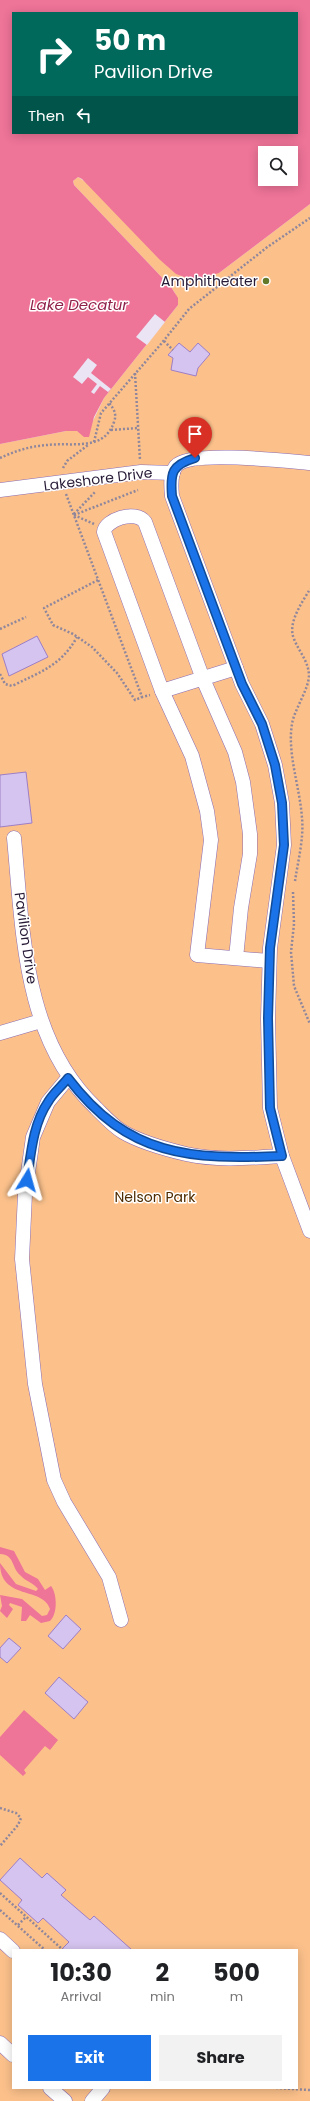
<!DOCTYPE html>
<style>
:root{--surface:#fff;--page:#f2f2f2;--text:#202124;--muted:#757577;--accent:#1a73e8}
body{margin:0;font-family:Poppins,sans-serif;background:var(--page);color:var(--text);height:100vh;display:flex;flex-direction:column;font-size:15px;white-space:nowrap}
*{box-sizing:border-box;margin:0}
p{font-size:13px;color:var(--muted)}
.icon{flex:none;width:22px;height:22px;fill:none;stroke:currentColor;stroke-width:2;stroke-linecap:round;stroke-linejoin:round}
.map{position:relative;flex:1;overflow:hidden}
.drawer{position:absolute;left:12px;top:1949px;width:286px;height:140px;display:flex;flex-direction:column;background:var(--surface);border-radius:0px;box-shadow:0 2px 10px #0003}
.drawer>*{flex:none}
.banner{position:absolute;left:12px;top:12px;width:286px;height:122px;border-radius:0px;box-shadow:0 2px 10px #0003;background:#00695c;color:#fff;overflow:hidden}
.fabs{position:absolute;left:258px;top:146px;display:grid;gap:8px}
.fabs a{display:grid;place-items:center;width:40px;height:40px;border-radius:0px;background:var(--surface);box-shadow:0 2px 10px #0003;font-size:20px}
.pin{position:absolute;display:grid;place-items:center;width:34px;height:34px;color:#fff;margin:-41px -17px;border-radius:50% 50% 50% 0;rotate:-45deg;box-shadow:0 0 4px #0007}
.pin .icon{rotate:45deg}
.me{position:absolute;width:44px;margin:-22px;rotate:8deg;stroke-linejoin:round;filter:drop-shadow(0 0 3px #0008)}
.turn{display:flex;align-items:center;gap:14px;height:84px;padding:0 16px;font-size:18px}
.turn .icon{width:52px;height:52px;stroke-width:2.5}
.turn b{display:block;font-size:28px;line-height:34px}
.then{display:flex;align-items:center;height:38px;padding:0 16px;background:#0003;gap:8px;font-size:15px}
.eta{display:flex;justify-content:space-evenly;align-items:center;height:68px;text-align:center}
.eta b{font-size:24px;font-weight:700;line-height:28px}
.cta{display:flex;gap:8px;margin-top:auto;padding:8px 16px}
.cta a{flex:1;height:46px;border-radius:0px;background:var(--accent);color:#fff;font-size:16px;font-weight:700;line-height:46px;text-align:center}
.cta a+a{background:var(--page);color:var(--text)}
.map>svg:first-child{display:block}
</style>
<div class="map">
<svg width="310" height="2101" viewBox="0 0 310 2101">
<rect width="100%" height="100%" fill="#eae4f4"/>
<!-- green -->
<path fill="#fcc18b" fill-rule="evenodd" d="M78 177 219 273 310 204V2101H0V444L66 431H77L83 434 91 425 104 398 178 305 175 293 171 287 74 185 73 181ZM13 1950H297V2088H13Z"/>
<!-- water -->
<g fill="#ee7498" fill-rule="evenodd">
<path d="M0 0H310V204L219 273 198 279 187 278 176 274 159 259 82 179 78 177 73 181 74 185 171 287 178 298V305L104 398 94 417 89 437H84L77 431H66L0 444ZM13 13H297V133H13ZM265 153H291V179H265Z"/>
<path d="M0 1547 14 1551 25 1572 38 1579 45 1590 51 1586C57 1593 58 1614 50 1621L41 1623 30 1615 26 1621H21L22 1607 10 1603 9 1605 13 1609 7 1618 0 1611 2 1606 0 1595 22 1599 42 1616 47 1615 50 1609C43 1586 0 1601 0 1563L16 1584 36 1591 38 1589C34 1583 25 1581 20 1575 11 1567 15 1555 0 1554Z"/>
<polygon points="24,1710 58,1740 50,1750 45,1746 24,1770 26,1773 23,1776 0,1755 0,1737"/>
</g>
<!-- pier -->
<g fill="#eae4f4">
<polygon points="155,314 165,322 147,345 136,337"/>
<polygon points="88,358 97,365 91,373 111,389 108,392 100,386 94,394 91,392 97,384 88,377 82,384 73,377"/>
</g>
<!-- building -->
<g fill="#d5c4ef" stroke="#9d7ec6">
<polygon points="179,343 190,352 198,343 210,354 198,368 196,376 171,370 173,358 168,355"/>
<polygon points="37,636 48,657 9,676 2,654"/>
<polygon points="26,772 32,823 0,827 0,775"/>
<polygon points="66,1615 81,1629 63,1649 48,1636"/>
<polygon points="9,1638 21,1648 7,1663 0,1657 0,1648"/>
<polygon points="59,1677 88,1702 74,1719 45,1693"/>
<polygon points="20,1858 42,1878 47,1873 66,1890 61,1895 90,1920 94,1916 132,1950 61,1950 69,1942 43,1918 38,1923 18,1905 22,1900 0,1880"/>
</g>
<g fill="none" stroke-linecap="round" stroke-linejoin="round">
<!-- minor casing -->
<g stroke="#8b6cb3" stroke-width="15">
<g id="minor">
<path d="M310 463C287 461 190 450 176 466 170 474 171 486 172 496L242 684 262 724 275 765 282 803 284 845 270 948 268 1019 270 1108 282 1156 310 1231"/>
<polyline points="0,490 141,472 173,473"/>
<polyline points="162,691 236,668"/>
<path d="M14 838C23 931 23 1039 96 1108 104 1116 113 1126 123 1132 142 1143 165 1149 186 1154 217 1161 250 1158 282 1156"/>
<path d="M236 958 241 908 250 854V834L243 782 235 752 203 679 145 522C135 509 105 520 104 532L162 691 192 756 207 811 211 840 197 955 269 961"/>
<polyline points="0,1033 41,1021"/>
<polyline points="68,1078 48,1102 33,1137 25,1194 22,1259 35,1384 54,1480 64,1502 109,1577 121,1620"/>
<polyline points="0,1939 13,1951"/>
<polyline points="0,2043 13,2055"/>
<polyline points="50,2088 65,2101"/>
<polyline points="92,2101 103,2088"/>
</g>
</g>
<!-- path -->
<g stroke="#90879c" stroke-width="2.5" stroke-dasharray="2 2" stroke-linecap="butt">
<polyline points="164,341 173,350"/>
<polyline points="135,373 140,460"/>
<polyline points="111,430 138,428"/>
<polyline points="94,442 101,413 161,344 189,309 266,248 310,218"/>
<path d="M0 458C15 451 31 446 47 445 71 442 104 452 114 422 117 414 114 409 109 403"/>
<polyline points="63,468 67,461 88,445"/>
<polyline points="66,494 142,697 150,695"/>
<polyline points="74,514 95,492"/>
<polyline points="74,515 138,490"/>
<polyline points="74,515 94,524"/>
<polyline points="98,580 44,608 53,625 73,634 92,647 117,673 135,700 142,697"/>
<polyline points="0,629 26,617"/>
<path d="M0 674 5 684 12 686C40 672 61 666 77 637"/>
<path d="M295 881C298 861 304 838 302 818 300 788 287 753 292 724 294 710 309 689 309 675 308 660 299 652 294 639 287 623 302 603 310 589"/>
<polyline points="293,892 294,924 291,952 294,986 310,1024"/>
<polyline points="0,1808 16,1813 21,1818 18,1825 0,1846"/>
<polyline points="0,1893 63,1950"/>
<polyline points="0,1910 45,1950"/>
<polyline points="18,1925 26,1917"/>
<polyline points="276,2088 310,2090"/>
</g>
<!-- minor -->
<use href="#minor" stroke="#fff" stroke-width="14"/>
</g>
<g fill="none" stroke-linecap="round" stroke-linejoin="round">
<!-- route casing -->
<g stroke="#114b97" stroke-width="10">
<path id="route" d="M27 1180C31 1153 33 1124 48 1102 53 1093 62 1086 68 1078 128 1157 191 1160 282 1156L270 1108 268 1018 270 948 284 845 282 803 275 765 262 724 242 684 172 496C170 472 172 465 195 458"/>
</g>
<!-- route -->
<use href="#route" stroke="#1a73e8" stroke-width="7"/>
</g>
<!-- markers -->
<circle fill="#63792a" stroke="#fff" stroke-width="1.5" cx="266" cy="281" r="4"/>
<g text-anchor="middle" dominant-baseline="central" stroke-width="3" stroke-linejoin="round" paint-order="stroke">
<!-- poi labels -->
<g font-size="14" fill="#271a36" stroke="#fff" text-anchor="end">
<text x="258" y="281">Amphitheater</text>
</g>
<!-- street labels -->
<g font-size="14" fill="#271a36" stroke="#fff">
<text transform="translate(98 479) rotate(-7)">Lakeshore Drive</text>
<text transform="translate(26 938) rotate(82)">Pavilion Drive</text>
</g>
<!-- park labels -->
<g font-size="14" fill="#4f2c01" stroke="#fff">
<text x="155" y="1197">Nelson Park</text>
</g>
<!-- water labels -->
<g font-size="15" font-style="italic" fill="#8f214a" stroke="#fff">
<text x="79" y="304">Lake Decatur</text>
</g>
</g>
</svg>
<div class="fabs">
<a><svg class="icon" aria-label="search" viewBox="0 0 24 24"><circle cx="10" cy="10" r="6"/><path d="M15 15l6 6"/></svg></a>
</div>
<div class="pin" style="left:195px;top:458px;background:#d93025"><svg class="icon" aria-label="arrive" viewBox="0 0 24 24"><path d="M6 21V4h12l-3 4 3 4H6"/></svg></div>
<svg class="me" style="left:27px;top:1180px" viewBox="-20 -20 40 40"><path d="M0-17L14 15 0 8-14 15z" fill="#1a73e8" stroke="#fff" stroke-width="4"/></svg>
<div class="banner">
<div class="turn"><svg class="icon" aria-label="right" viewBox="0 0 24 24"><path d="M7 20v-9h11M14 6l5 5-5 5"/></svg><div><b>50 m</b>Pavilion Drive</div></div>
<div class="then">Then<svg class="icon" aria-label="left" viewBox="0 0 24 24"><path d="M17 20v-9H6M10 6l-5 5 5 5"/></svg></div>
</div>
<section class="drawer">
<div class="eta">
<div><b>10:30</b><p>Arrival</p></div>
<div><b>2</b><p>min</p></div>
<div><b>500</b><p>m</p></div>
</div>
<div class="cta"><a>Exit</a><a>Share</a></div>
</section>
</div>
